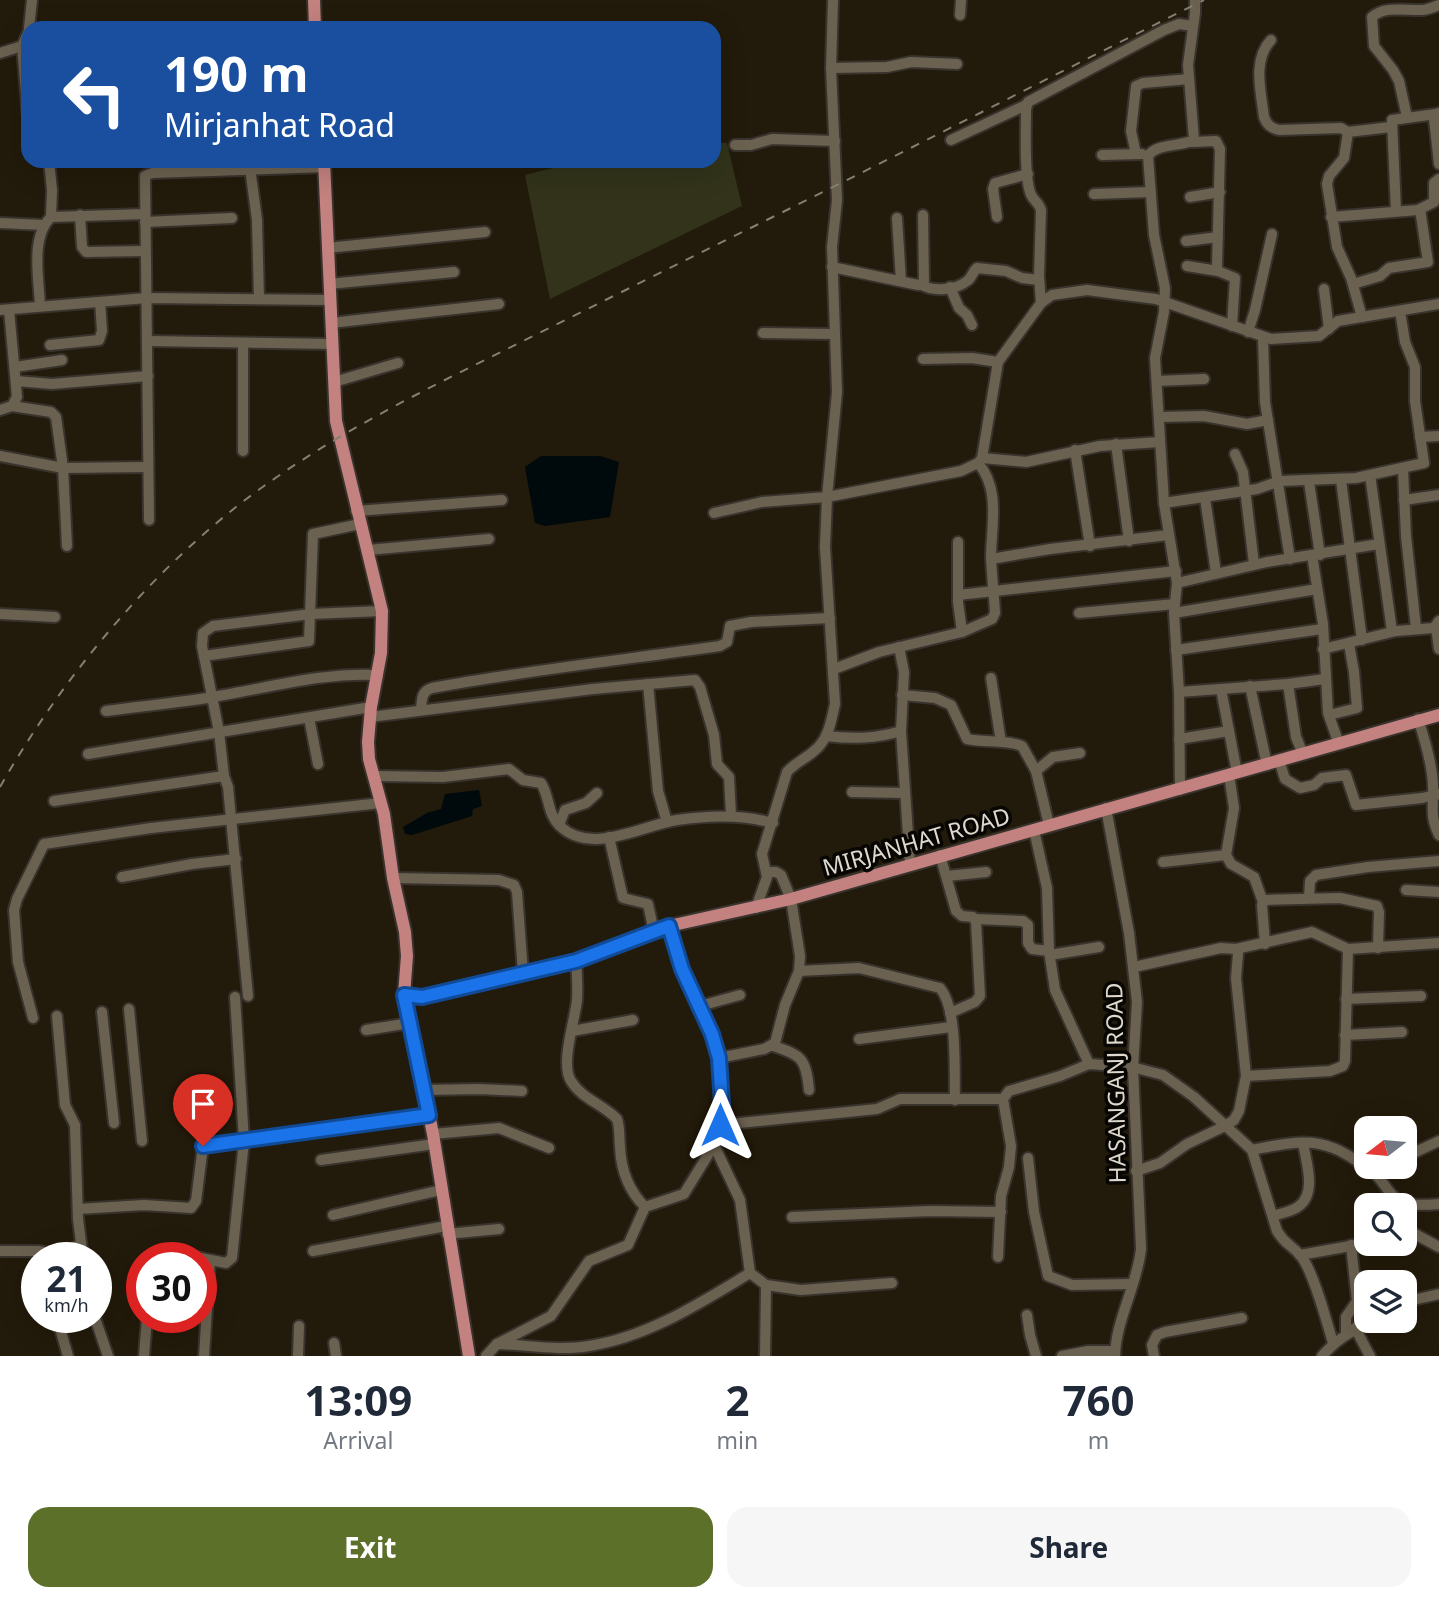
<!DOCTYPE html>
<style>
:root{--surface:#fff;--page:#f6f6f7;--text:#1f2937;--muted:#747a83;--accent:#5d702a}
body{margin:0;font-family:"Noto Sans",sans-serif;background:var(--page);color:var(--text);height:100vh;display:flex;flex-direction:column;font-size:26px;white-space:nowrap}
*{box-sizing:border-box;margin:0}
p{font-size:23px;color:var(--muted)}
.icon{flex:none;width:38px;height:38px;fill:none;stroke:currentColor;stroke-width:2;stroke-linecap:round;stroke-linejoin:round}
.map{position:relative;height:1356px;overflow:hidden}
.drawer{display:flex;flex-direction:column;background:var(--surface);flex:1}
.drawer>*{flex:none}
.banner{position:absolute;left:21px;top:21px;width:700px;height:147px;border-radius:21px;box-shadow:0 7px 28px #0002;background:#1a4fa0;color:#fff;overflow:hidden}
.needle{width:46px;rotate:254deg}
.buttons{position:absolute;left:1354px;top:1116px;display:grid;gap:14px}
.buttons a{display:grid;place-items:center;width:63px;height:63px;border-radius:14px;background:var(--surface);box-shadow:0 7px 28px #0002;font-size:35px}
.speed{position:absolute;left:21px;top:1242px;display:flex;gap:14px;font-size:35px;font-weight:700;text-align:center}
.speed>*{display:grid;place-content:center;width:91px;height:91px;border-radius:50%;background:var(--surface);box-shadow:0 7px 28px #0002;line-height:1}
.speed small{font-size:18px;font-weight:400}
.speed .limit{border:10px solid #d22;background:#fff;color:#111}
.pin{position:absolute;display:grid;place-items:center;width:60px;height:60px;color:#fff;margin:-72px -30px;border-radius:50% 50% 50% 0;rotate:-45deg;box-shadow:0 0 7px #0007}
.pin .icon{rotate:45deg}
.me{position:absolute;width:77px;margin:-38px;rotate:0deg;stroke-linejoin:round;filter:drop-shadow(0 0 5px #0008)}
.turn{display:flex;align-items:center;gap:24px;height:147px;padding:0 28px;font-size:32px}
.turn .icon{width:91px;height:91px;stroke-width:2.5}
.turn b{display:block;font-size:49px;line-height:60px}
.eta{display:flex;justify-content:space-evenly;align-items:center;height:119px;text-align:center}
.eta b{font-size:42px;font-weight:700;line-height:49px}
.button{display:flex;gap:14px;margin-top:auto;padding:14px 28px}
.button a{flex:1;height:80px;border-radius:21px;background:var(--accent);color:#fff;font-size:28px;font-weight:700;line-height:80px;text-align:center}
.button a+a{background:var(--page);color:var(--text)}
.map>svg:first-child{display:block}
</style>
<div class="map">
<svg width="1439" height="1356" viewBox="0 0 1439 1356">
<rect width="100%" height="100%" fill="#221a0a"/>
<!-- green -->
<polygon fill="#32331a" points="714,142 727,143 742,206 550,299 525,175 581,161 714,161"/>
<!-- water -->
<g fill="#00090c">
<polygon points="541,456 600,456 619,462 610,517 545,526 535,523 525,467"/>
<polygon points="479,790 482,806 473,809 472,816 412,835 405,834 403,827 427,813 441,809 445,794"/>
</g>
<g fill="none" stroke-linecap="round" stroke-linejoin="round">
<!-- minor casing -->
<g stroke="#39332d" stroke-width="14">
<g id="minor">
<polyline points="960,15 961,0"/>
<polyline points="29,28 32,0"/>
<path d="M1271 40C1252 60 1261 92 1264 117 1267 125 1271 128 1279 130L1341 128 1348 132"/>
<polyline points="22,46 28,117"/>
<polyline points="0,53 22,46 28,33"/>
<polyline points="831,68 887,67 911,62 957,64"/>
<polyline points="1439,113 1434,115 1434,119 1439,164"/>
<path d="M1407 117 1399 81 1393 70 1374 46 1372 17C1385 5 1407 11 1422 10 1427 10 1434 7 1439 5"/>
<polyline points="951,140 1026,105"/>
<polyline points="1192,142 1216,141 1220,149 1217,267 1218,271 1235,278 1232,326"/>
<polyline points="735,145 751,145 772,139 835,141"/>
<polyline points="1136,154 1131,131 1136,86 1143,83 1189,79"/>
<polyline points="1102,155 1142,154"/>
<polyline points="250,168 257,220 259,299"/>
<polyline points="1094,194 1150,192"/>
<polyline points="1190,197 1220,192"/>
<polyline points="1396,211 1392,120 1436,114"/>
<polyline points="80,215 82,247 86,252 145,251"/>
<polyline points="51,217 145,214"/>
<polyline points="997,217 993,189 995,183 1028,174"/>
<polyline points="1331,217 1418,210 1434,202 1434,183 1439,179"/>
<polyline points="897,218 901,281"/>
<polyline points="145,222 232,218"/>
<polyline points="0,223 43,225"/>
<polyline points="1186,241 1218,237"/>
<polyline points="327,248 485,232"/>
<polyline points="1187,266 1218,271"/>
<polyline points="832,267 918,285 924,284 923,215"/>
<polyline points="329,284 454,272"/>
<polyline points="1353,284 1380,276 1389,268 1428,262 1420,209"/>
<path d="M922 285C934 292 956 290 967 281 972 278 972 272 977 268L1006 271 1022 278 1039 280"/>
<polyline points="950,287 959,308 967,315 972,325"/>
<polyline points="1324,289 1329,329"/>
<path d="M1041 303 1039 276 1041 210C1039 202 1032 200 1030 192 1024 175 1026 129 1026 109L1028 102 1164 30 1179 24 1193 26"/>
<path d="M40 306C39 279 30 237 51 217L52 190 49 161"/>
<polyline points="0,310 147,298 329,300"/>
<polyline points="1362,317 1351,278 1337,247 1327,184 1329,176 1344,158 1348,132 1391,127"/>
<polyline points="331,323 499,304"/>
<polyline points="1248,332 1255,310 1272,234"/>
<polyline points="763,333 833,334"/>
<polyline points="1263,338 1265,402 1290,559"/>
<polyline points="148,341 333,344"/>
<polyline points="243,344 243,451"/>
<polyline points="50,345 99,340 102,331 100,302"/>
<polyline points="923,359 972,358 998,362"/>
<polyline points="15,367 62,360"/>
<polyline points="16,381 52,384 148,376"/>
<polyline points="1157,381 1204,379"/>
<polyline points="334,382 398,363"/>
<polyline points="12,406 51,412 56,417 63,468 67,546"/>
<polyline points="0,410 12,406 17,397 9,310"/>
<polyline points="1159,417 1204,416 1247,424 1268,420"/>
<polyline points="1420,437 1439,436"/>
<polyline points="1116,444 1129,541"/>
<polyline points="1075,450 1090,546"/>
<polyline points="1235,454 1243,472 1254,564"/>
<polyline points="0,456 63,468 148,467"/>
<polyline points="982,458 1026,462 1100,446 1160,442"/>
<polyline points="1403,469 1406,536 1416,628"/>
<polyline points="1370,475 1392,631"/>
<polyline points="1341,480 1362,640"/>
<polyline points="1309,482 1320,555"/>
<polyline points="1205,498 1216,573"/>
<polyline points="1404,500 1439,495"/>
<polyline points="1164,503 1257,489 1280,481 1356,478 1424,463 1415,401 1415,367 1405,342 1400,311"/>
<polyline points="356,511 502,500"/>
<polyline points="714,513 762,502 827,497 961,471 978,463 982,458 998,362 1041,303 1052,295 1087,290 1156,299 1271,339 1319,336 1338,321 1439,304"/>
<polyline points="149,520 145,176 152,173 325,167"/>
<polyline points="958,542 958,602 962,632"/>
<polyline points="368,550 489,539"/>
<polyline points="1312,555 1323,624 1328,713 1339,744"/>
<polyline points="991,559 1050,549 1168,535"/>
<polyline points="1177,583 1267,562 1379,544"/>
<polyline points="958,595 1176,571"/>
<polyline points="1079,613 1175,604"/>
<polyline points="1174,613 1317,589"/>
<polyline points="0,614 55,617"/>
<polyline points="1436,627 1439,649"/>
<polyline points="899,647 904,672 901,731 910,864"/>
<polyline points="1323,649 1396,631 1434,628 1439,621"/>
<polyline points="1176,650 1322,629"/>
<polyline points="204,656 309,641 313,534 360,524"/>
<path d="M834 669 879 652 962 632 992 619 995 613C994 595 992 577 991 558 991 527 1001 489 978 463"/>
<polyline points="991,678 1001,742"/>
<polyline points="648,684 658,791 667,822"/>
<polyline points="1288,684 1296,737 1303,754"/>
<polyline points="1250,686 1267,765"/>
<polyline points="1221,689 1237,773"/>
<polyline points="1179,692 1288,684 1325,679"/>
<path d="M902 695 935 698 951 705 967 739C985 743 1005 739 1022 746L1036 771 1049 825"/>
<path d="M421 710C422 700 421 691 432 688 528 670 624 660 720 646L727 642 730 626 751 622 830 618"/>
<path d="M106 711C142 706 177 703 213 697 268 688 322 672 378 675"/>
<polyline points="1329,715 1357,708 1354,672 1349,644"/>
<polyline points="370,717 593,689 695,680 700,687 714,735 717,764 729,777 731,815"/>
<polyline points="309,718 318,764"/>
<path d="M1418 719C1425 740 1432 763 1433 785 1434 805 1429 815 1439 835"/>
<path d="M826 736C852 739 875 739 901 731"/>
<polyline points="1179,739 1229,731"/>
<polyline points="88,754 371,707"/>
<polyline points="1279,760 1285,779 1300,788 1314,785 1322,778 1346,775 1356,805 1422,798 1439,794"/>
<polyline points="1036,771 1053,757 1080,753"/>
<polyline points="1229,775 1234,808 1226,855 1231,864 1254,877 1263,902"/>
<polyline points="224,776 219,732 202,646 203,633 213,626 311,614 382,611"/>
<path d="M373 776 443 777 509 769 523 780 541 783C550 797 547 814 560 826 591 856 643 825 677 820 710 815 741 814 773 823"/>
<path d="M1180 790 1179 692 1174 613 1177 583 1164 503 1155 358 1164 312 1165 288 1154 235 1148 156C1157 143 1180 147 1194 140L1188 65 1195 13V0"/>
<polyline points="852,792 904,793"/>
<polyline points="54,801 224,776 228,787 248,996"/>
<path d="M1106 808 1129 933 1137 1002 1133 1068 1141 1249C1137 1286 1116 1319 1115 1356"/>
<polyline points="559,825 565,810 586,803 597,793"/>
<polyline points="1034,830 1047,888 1049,951 1055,990 1089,1064"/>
<polyline points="609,837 623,898 648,904 654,932"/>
<polyline points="940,855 956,911 962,916 973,917 976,922 980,996 975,1002 950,1013"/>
<polyline points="1163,862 1226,855"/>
<polyline points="947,876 986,872"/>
<polyline points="122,877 192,864 236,859"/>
<polyline points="393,878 499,880 514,885 517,892 523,973"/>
<polyline points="1406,890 1439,892"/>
<polyline points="1309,898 1310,881 1316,875 1368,867 1439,861"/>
<path d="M756 908 767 877 762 854 787 772C795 763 805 759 814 751 829 739 831 721 835 704L825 547 827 497 837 392 832 247 837 200 831 68 833 0"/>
<polyline points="975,919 1023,921 1028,925 1028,943 1032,949 1049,951"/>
<polyline points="1265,944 1262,905 1265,900 1340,898 1377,906 1379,912 1378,948"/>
<polyline points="1236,949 1312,932 1348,949 1439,943"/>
<polyline points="1050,955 1099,947"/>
<path d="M576 961C577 974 578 987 577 1000 575 1020 560 1064 571 1081 582 1099 604 1105 617 1119 620 1128 619 1137 620 1147 621 1170 629 1191 645 1207"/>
<polyline points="1134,967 1221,948 1236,949 1238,954 1236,978 1246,1076 1239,1111 1234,1120 1225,1126 1187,1144 1160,1163 1136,1171"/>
<path d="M799 971 859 968 940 988C958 1009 954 1072 955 1100"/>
<polyline points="235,997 244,1141 429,1115"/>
<polyline points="1346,999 1421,996"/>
<polyline points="700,1006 740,995"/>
<polyline points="129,1009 142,1141"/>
<polyline points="102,1012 114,1123"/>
<polyline points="57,1016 65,1105 75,1125 78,1219 83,1258"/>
<polyline points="33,1018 18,962 14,910 17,899 44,844 151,828 381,803"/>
<polyline points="366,1030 410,1023"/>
<polyline points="572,1031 633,1020"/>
<polyline points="1345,1035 1402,1032"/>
<polyline points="859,1039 951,1027"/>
<path d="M773 1046C802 1055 806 1059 809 1090"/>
<polyline points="719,1058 764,1049 775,1043 785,1005 799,971 800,956 791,899 781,875 776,872 766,872"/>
<polyline points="1246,1076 1330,1071 1343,1066 1345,1061 1348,949"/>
<polyline points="423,1090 479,1089 522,1091"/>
<polyline points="720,1125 877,1109 900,1099 1003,1099"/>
<polyline points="433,1134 499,1128 549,1148"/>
<polyline points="714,1145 740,1200 750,1273 766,1285 801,1290 892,1283"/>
<path d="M1252 1150C1278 1145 1307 1137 1333 1148 1345 1152 1356 1161 1367 1167"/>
<polyline points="1405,1157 1439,1141"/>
<polyline points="1028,1158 1034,1212 1048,1276 1072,1285 1132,1284"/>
<polyline points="321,1160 434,1144"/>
<path d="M1367 1167C1380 1175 1384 1187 1394 1197 1405 1207 1425 1205 1439 1204"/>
<polyline points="78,1209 144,1205 191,1208 196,1201 203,1146 211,1143 244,1141 232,1258 226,1263 201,1258"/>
<polyline points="333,1215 441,1190"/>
<path d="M1273 1216C1281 1213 1292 1212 1299 1206 1317 1193 1306 1161 1303 1143"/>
<polyline points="792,1217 930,1211 1001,1212"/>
<polyline points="447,1234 499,1229"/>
<polyline points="1405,1236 1415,1234 1439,1247"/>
<polyline points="0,1251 38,1251 59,1255"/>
<polyline points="313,1251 446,1226"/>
<polyline points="1300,1255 1367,1243"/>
<path d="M998 1257 1001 1196 1009 1167 1011 1146 1003 1099 1009 1091 1060 1076 1089 1064 1132 1067 1163 1075 1194 1097 1252 1150 1277 1231C1286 1246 1291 1244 1300 1255 1313 1269 1327 1323 1333 1343"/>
<polyline points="56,1258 81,1244"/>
<polyline points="155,1258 157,1253 163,1251 201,1258"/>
<polyline points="1405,1306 1413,1300 1439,1294"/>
<polyline points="1027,1315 1030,1335 1036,1356"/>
<polyline points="57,1318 68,1356"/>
<polyline points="95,1318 108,1356"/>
<polyline points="1355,1328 1370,1356"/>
<polyline points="1346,1334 1346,1317 1357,1301 1351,1245"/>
<polyline points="334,1343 336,1356"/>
<path d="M497 1344C527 1345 560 1351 589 1346 648 1337 700 1303 750 1273"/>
<polyline points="144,1356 147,1318"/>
<polyline points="204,1356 210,1260"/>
<polyline points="298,1356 299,1326"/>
<polyline points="486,1356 497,1344 551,1316 589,1261 628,1245 645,1207 684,1194 714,1145 720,1125 722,1105 719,1058 716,1046 682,969 669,926"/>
<polyline points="765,1356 766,1285"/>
<polyline points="1062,1356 1088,1351 1115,1351"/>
<polyline points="1154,1356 1152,1345 1157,1335 1165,1332 1242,1318"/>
<path d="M1322 1356C1339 1337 1355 1328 1379 1321"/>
</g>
</g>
<!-- major casing -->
<g stroke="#39332d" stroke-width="16">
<g id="major">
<polyline points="314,0 315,28"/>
<polyline points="324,161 336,421 382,611 381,653 371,707 368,742 369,759 384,814 393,878 405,932 407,956 404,995 433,1134 469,1356"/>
<polyline points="404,995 422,997 576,961 669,926 791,899 1439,715"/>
</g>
</g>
<!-- minor -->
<use href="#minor" stroke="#6b6150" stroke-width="10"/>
<!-- major -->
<use href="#major" stroke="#c3827f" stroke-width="12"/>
<!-- rail -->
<path stroke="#857e71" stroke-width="2" stroke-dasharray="9 9" stroke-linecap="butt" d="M0 787C62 678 152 569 253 494 330 437 416 394 501 352 571 317 642 282 712 247 877 166 1040 82 1204 0"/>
</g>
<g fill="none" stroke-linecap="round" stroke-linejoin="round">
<!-- route casing -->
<g stroke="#114b97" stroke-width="18">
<polyline id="route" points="203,1146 429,1115 404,995 422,997 576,961 669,926 682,969 712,1034 719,1058 722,1104 720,1125"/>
</g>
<!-- route -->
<use href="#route" stroke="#1a73e8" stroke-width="12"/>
</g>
<g text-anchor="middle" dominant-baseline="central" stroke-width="7" stroke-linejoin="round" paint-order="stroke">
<!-- street labels -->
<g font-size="23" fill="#ded8ce" stroke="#080602">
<text transform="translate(916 841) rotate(-16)">MIRJANHAT ROAD</text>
<text transform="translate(1115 1083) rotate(-91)">HASANGANJ ROAD</text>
</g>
</g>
</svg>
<div class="buttons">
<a><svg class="needle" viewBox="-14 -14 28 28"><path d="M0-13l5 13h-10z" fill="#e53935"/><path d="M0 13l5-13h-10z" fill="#747a83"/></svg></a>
<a><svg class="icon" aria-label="search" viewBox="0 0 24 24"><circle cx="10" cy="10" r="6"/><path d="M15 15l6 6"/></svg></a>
<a><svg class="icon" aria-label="layers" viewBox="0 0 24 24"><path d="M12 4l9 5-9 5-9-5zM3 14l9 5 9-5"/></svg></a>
</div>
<div class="speed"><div>21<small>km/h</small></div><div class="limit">30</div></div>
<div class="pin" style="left:203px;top:1146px;background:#d93025"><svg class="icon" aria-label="arrive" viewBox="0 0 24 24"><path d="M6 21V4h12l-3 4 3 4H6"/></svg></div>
<svg class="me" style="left:720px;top:1125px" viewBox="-20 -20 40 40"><path d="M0-17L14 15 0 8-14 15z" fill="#1a73e8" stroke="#fff" stroke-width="4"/></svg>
<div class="banner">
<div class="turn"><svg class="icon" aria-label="left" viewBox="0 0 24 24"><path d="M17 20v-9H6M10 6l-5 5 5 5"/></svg><div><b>190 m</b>Mirjanhat Road</div></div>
</div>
</div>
<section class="drawer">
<div class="eta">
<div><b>13:09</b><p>Arrival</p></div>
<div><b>2</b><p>min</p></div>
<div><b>760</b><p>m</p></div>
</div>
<div class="button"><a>Exit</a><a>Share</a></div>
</section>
